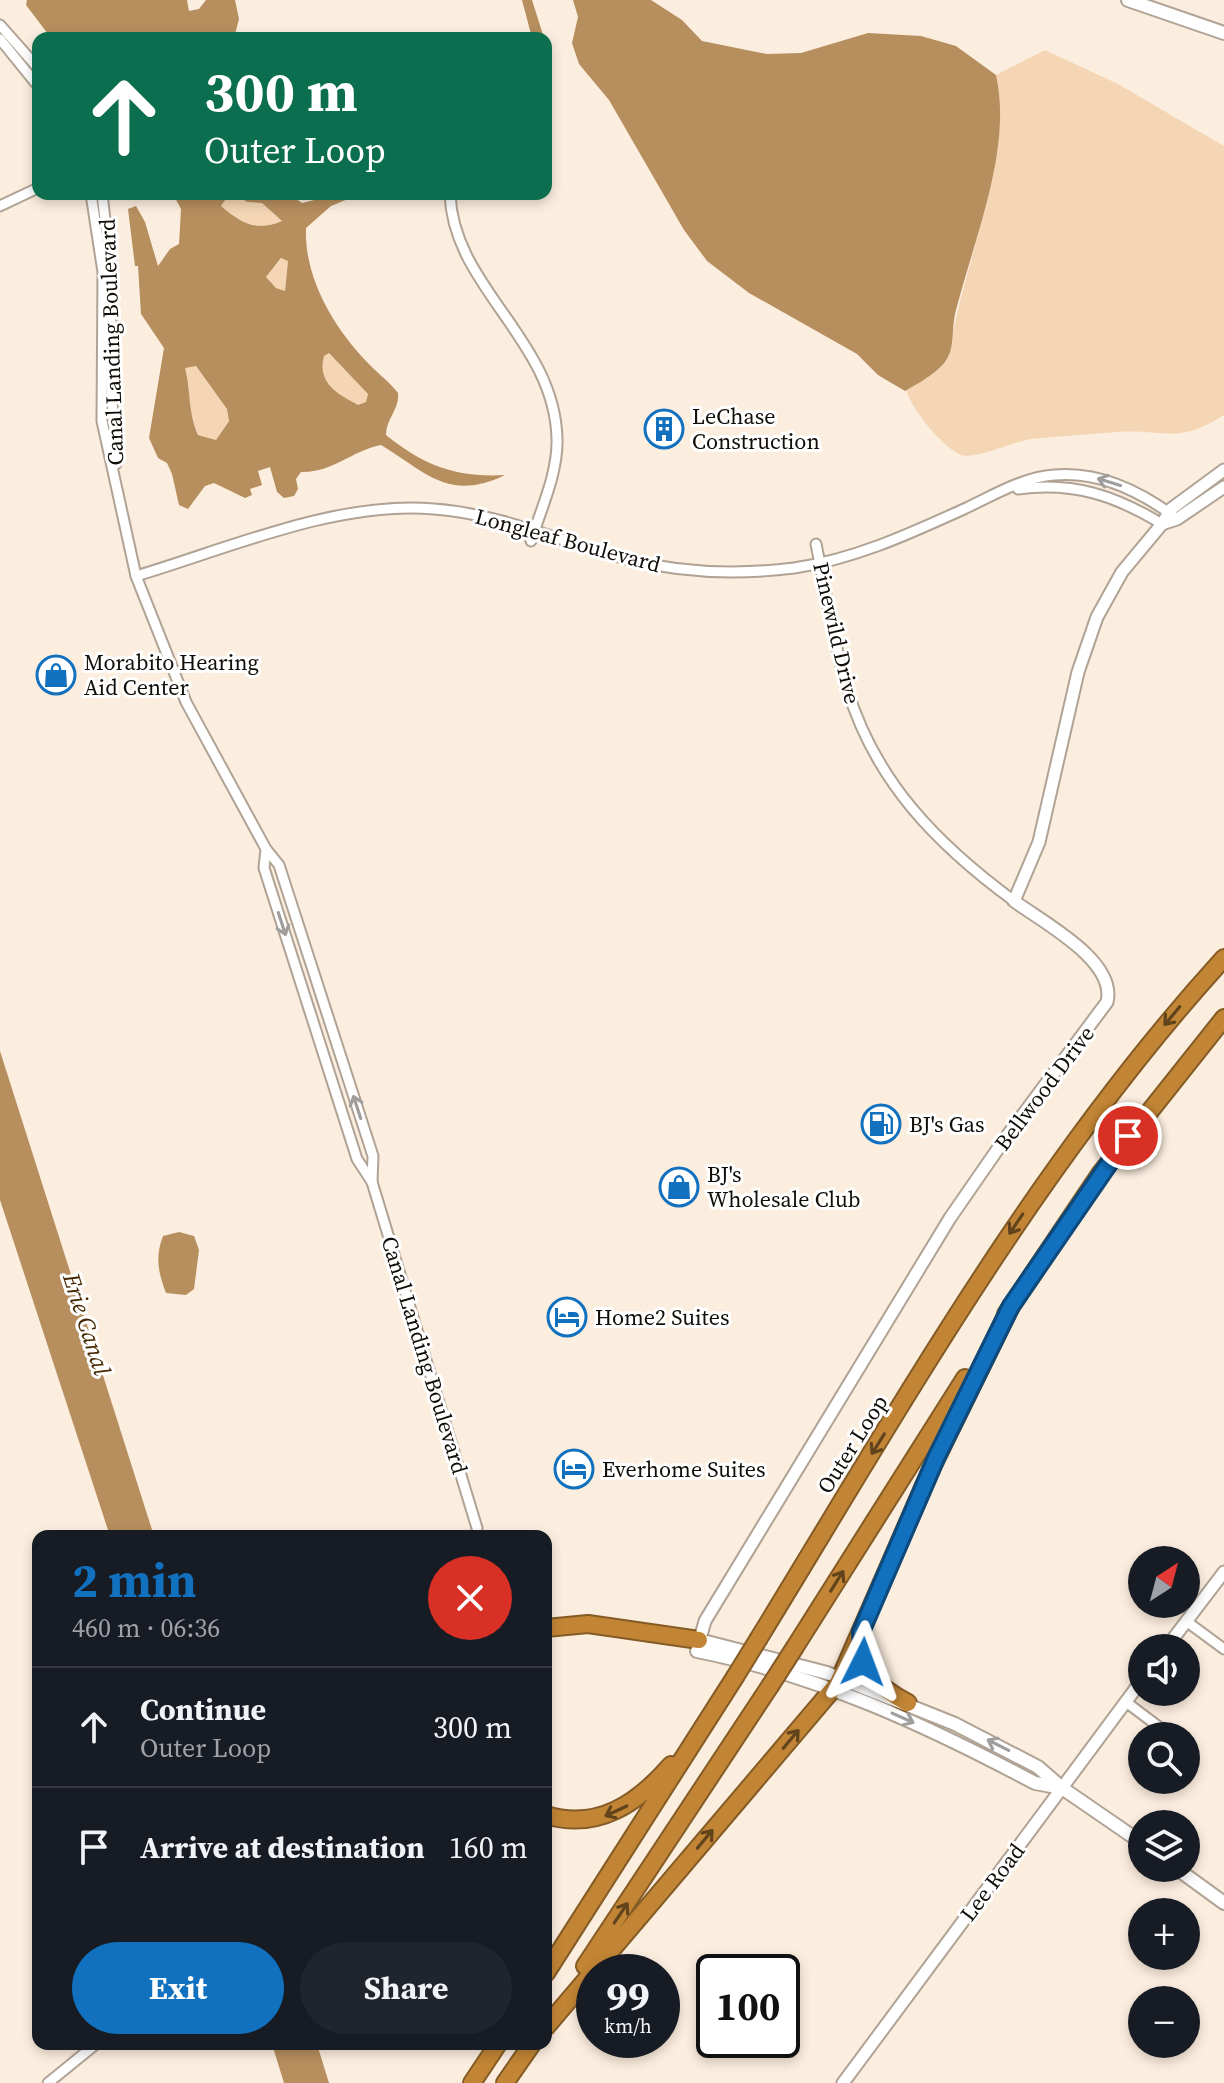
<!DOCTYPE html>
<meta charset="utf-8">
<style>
:root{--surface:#171b24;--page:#20242c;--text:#f1f3f6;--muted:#9ea1a6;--line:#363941;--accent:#1271be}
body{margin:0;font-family:"Source Serif 4",serif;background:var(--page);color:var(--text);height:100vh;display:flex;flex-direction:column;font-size:30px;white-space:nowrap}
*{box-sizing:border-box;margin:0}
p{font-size:26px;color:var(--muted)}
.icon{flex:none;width:44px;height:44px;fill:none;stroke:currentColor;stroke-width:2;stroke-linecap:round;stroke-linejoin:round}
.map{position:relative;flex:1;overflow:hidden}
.drawer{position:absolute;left:32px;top:1530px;width:520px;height:520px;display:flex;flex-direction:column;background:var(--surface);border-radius:16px;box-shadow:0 4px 12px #0003}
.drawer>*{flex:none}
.hud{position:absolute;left:32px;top:32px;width:520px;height:168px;border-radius:16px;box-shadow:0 4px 12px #0003;background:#0b6e4f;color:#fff;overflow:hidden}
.needle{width:52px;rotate:36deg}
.controls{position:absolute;left:1128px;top:1546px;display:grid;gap:16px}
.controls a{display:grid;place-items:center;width:72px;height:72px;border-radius:50%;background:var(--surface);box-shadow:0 4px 12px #0003;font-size:40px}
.speed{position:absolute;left:576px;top:1954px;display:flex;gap:16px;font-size:40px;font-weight:700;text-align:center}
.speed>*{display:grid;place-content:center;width:104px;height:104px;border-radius:50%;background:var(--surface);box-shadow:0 4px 12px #0003;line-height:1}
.speed small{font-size:20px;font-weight:400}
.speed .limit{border:4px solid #111;border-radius:12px;background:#fff;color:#111}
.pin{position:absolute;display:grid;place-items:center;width:68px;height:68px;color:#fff;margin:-34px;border:4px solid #fff;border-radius:50%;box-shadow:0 2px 8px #0007}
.me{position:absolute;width:88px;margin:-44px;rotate:3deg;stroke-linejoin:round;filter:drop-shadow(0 0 6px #0008)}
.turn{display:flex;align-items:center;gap:28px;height:168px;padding:0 40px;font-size:36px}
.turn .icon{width:104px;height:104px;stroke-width:2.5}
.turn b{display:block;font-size:56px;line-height:68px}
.round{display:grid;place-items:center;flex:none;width:84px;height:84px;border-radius:42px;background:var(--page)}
.overview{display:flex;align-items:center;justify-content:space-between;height:136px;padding:0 40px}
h1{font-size:48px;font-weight:700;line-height:60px;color:var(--accent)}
.button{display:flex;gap:16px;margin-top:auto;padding:16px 40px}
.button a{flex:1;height:92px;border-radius:48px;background:var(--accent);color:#fff;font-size:32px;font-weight:700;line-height:92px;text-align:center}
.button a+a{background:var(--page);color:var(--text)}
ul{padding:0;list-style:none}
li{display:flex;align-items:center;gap:24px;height:120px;padding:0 40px;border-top:2px solid var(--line)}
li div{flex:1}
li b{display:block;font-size:30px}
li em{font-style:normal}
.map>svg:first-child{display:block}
</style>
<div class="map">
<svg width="1224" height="2083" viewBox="0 0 1224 2083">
<rect width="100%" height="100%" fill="#fceedf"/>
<!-- green -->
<g fill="#f4d6b5">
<path d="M1045 50 1118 84 1224 146V415C1177 445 1166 429 1118 432 1089 434 1060 436 1032 439 1014 441 974 460 961 455 944 449 904 402 906 385L949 356C960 270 1015 159 996 75Z"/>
<path d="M237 195 247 202 262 203 282 221C256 232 242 223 221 206L228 196Z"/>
<polygon points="282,258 288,261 285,291 276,288 266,277"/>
<path d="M329 353 368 394 367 402 358 406C337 394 317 383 324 356Z"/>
<path d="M196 366 227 409 229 420 216 440 198 435C188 412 191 391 184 367Z"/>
</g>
<!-- water -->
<g fill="#b78e5e" fill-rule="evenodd">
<polygon points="27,0 187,0 189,11 199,9 206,0 235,0 239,19 234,38 51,38 26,5"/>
<polygon points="522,0 532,0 544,38 532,38"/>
<path d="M573 0H651L682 20 702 41 767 54 801 53 868 33 921 36 956 46 996 75C1013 149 973 242 955 314 952 327 954 346 948 357 941 371 919 383 905 391L878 375 857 354 749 293 707 261 684 230 609 100 579 64 572 43 578 17Z"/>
<path d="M173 194H289L302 203 338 194H360L331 206 306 228C304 277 333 327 367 362 377 373 389 381 398 393 400 409 386 419 386 435 423 465 456 478 505 475 449 502 427 473 381 445 351 451 332 473 301 472L296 479 298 489 294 496 284 498 277 492 270 467 258 471 262 485 250 489 252 495 245 498 214 483 205 486 188 509 179 505 172 474 167 463 158 458 149 438 164 348 141 314 138 266H135L128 209 136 206 145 222 158 266 170 249 179 244 181 209ZM237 195 247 202 262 203 282 221C256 232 241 223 221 206L228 196ZM281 258 288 261 285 291 276 288 266 277ZM329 353 368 394 366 402 358 405C337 394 317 383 324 356ZM196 366 227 409 229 421 216 440 198 435C188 412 191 392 185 368Z"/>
<polygon points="0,1051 154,1536 110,1536 0,1200"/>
<path d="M179 1232 194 1236 199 1250 194 1289 186 1295 166 1293C158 1272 155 1257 163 1236Z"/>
<polygon points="272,2044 317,2044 329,2083 284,2083"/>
</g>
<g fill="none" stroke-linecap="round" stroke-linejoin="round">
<!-- stream -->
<polyline stroke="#b78e5e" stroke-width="3" points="324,200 337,194"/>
<!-- minor casing -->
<g stroke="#b0a395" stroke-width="13">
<g id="minor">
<polyline points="0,25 38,68"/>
<polyline points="0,39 38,86"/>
<polyline points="91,194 103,272 102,421 136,576 186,702 266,849 279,865 373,1156 372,1182"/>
<polyline points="102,194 111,271 111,384 116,464"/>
<path d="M450 194C453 287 555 340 557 439 558 473 541 509 531 541"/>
<polyline points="0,206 38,188"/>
<path d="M1018 489C1073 481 1116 496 1162 524"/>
<path d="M816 544C826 592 833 641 847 688 875 782 938 845 1014 901"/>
<path d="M136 576C227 549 338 500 434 509 502 514 561 542 626 559 681 573 738 575 794 568 855 559 909 534 964 509 992 496 1023 477 1054 475 1097 471 1138 490 1172 515"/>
<polyline points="266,849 264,868 357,1159 372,1182 477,1528"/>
<polyline points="1186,1621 1224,1649"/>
<polyline points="1126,1702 1171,1736"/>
<polyline points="48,2083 96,2044"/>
</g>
</g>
<!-- tertiary casing -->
<g stroke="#b0a395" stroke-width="15">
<g id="tertiary">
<polyline points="1162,524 1177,519 1224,487"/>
<path d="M698 1646 705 1621 950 1218 1004 1140 1107 1002C1117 961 1044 923 1014 901L1039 842 1078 672 1097 617 1122 572 1162 524 1171 509 1224 470"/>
<polyline points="1166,1648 1224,1572"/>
<polyline points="843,2083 1142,1680"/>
</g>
</g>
<!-- secondary casing -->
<g stroke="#b0a395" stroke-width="16">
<g id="secondary">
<polyline points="1128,0 1224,33"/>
<polyline points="699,1640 827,1673 955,1724 1038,1767 1062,1788 1142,1843"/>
<path d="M697 1651C818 1675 926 1725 1035 1783L1062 1788"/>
<polyline points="1176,1868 1224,1903"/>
</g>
</g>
<!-- motorway casing -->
<g stroke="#845b25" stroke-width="20">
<g id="motorway">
<polyline points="1006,1314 1100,1174 1224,1018"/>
<polyline points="546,1628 588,1624 699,1640"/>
<path d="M759 1638C903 1403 1038 1162 1224 958"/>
<path d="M860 1638C858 1670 882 1690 908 1703"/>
<polyline points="795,1647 965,1378"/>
<path d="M546 1815C598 1831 638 1803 671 1765"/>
<polyline points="585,1966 770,1686"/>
<polyline points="546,1973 735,1677"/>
<polyline points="546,2027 838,1683 933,1465 1011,1306"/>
<polyline points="472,2083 498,2044"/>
<polyline points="505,2083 532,2044"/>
</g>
</g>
<!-- minor -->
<use href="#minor" stroke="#fff" stroke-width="9"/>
<!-- tertiary -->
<use href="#tertiary" stroke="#fff" stroke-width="11"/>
<!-- secondary -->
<use href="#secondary" stroke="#fff" stroke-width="12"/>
<!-- motorway -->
<use href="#motorway" stroke="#c28535" stroke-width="16"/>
<!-- motorway-bridge casing -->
<g stroke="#845b25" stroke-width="20" stroke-linecap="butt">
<g id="motorway-bridge">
<polyline points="735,1677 759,1638"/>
<polyline points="770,1686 795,1647"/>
</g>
</g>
<!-- motorway-bridge -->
<use href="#motorway-bridge" stroke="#c28535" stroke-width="16"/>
</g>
<!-- one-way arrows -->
<defs><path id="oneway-shaft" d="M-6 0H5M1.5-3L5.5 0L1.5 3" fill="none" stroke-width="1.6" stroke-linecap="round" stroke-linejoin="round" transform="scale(2)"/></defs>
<g stroke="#a09e9c">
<use href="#oneway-shaft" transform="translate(1109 482) rotate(-163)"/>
<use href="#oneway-shaft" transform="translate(282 924) rotate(72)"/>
<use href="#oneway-shaft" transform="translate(357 1107) rotate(-108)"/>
<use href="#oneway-shaft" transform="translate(903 1718) rotate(24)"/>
<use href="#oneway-shaft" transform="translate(998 1745) rotate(-153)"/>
</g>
<g stroke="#61431c">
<use href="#oneway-shaft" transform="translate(1172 1016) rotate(130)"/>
<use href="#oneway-shaft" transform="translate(1016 1224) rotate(124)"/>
<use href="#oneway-shaft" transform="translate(878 1444) rotate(122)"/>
<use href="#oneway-shaft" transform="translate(837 1581) rotate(-58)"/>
<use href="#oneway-shaft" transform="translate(791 1739) rotate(-50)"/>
<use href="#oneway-shaft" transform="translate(616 1811) rotate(155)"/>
<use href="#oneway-shaft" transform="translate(705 1839) rotate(-50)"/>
<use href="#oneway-shaft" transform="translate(621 1913) rotate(-56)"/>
</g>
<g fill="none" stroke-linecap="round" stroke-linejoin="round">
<!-- route casing -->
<g stroke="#0c497c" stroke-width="20">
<polyline id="route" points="863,1662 861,1632 937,1456 1011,1306 1128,1136"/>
</g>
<!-- route -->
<use href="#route" stroke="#1271be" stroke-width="14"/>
</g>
<!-- icons -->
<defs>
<g id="building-ring" transform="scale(2)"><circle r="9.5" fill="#fff" stroke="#1271be" stroke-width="1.5"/><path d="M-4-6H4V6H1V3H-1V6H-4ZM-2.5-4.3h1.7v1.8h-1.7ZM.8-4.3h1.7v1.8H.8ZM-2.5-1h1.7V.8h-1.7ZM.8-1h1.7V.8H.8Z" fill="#1271be"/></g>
<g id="shop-ring" transform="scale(2)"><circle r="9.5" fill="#fff" stroke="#1271be" stroke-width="1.5"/><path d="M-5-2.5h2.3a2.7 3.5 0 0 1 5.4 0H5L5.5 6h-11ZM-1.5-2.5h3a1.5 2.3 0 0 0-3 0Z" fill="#1271be"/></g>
<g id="fuel-ring" transform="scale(2)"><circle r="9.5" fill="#fff" stroke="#1271be" stroke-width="1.5"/><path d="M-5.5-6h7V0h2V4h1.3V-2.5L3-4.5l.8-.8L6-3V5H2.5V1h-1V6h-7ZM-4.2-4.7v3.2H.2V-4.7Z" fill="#1271be"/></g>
<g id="hotel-ring" transform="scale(2)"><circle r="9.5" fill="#fff" stroke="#1271be" stroke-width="1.5"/><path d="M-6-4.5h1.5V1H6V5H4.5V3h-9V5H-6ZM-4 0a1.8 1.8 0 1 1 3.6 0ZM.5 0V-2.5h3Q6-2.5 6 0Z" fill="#1271be"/></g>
</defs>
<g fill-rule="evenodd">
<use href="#building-ring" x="664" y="429"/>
<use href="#shop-ring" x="56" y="675"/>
<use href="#fuel-ring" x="881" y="1124"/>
<use href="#shop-ring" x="679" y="1187"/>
<use href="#hotel-ring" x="567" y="1317"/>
<use href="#hotel-ring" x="574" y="1469"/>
</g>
<g text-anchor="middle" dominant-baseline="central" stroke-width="6" stroke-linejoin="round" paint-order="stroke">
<!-- street labels -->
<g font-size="22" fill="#110d08" stroke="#fff">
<text transform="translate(111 342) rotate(-92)">Canal Landing Boulevard</text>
<text transform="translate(568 540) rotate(15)">Longleaf Boulevard</text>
<text transform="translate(837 633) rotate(77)">Pinewild Drive</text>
<text transform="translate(1044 1088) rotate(-53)">Bellwood Drive</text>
<text transform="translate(425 1355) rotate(73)">Canal Landing Boulevard</text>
<text transform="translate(852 1444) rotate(-58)">Outer Loop</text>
<text transform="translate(992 1882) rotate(-53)">Lee Road</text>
</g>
<!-- poi labels -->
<g font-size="22" fill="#110d08" stroke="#fff" text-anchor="start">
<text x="692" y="416">LeChase<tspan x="692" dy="25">Construction</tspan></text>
<text x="84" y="662">Morabito Hearing<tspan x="84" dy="25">Aid Center</tspan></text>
<text x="909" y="1124">BJ's Gas</text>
<text x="707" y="1174">BJ's<tspan x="707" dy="25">Wholesale Club</tspan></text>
<text x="595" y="1317">Home2 Suites</text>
<text x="602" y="1469">Everhome Suites</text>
</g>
<!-- water labels -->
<g font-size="24" font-style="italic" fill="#452800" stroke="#fff">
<text transform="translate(87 1324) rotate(72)">Erie Canal</text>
</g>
</g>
</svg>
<div class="controls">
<a><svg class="needle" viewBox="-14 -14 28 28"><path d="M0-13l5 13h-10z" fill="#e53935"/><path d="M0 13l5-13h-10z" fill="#9ea1a6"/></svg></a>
<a><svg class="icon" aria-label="sound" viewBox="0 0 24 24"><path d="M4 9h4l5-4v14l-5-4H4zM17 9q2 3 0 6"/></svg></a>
<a><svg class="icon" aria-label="search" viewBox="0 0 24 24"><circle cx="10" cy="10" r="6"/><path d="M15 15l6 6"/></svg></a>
<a><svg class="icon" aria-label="layers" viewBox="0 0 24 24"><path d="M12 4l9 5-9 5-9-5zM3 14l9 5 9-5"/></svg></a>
<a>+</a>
<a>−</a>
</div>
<div class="speed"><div>99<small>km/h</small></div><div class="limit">100</div></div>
<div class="pin" style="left:1128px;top:1136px;background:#d93025"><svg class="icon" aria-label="arrive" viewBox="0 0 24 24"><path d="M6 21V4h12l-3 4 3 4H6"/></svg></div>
<svg class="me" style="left:863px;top:1662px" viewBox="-20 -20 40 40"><path d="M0-17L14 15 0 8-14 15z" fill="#1271be" stroke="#fff" stroke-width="4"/></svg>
<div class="hud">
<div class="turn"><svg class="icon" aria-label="ahead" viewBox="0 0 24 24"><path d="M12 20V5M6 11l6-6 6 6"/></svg><div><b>300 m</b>Outer Loop</div></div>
</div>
<section class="drawer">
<div class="overview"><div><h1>2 min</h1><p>460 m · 06:36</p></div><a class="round" style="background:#d93025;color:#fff"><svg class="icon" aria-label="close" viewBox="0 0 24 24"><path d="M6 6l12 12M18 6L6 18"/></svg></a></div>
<ul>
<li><svg class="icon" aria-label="ahead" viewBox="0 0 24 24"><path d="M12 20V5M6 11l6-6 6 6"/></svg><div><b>Continue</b><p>Outer Loop</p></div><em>300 m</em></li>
<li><svg class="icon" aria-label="arrive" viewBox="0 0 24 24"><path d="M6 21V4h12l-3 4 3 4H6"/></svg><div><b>Arrive at destination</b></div><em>160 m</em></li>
</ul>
<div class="button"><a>Exit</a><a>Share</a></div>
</section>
</div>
